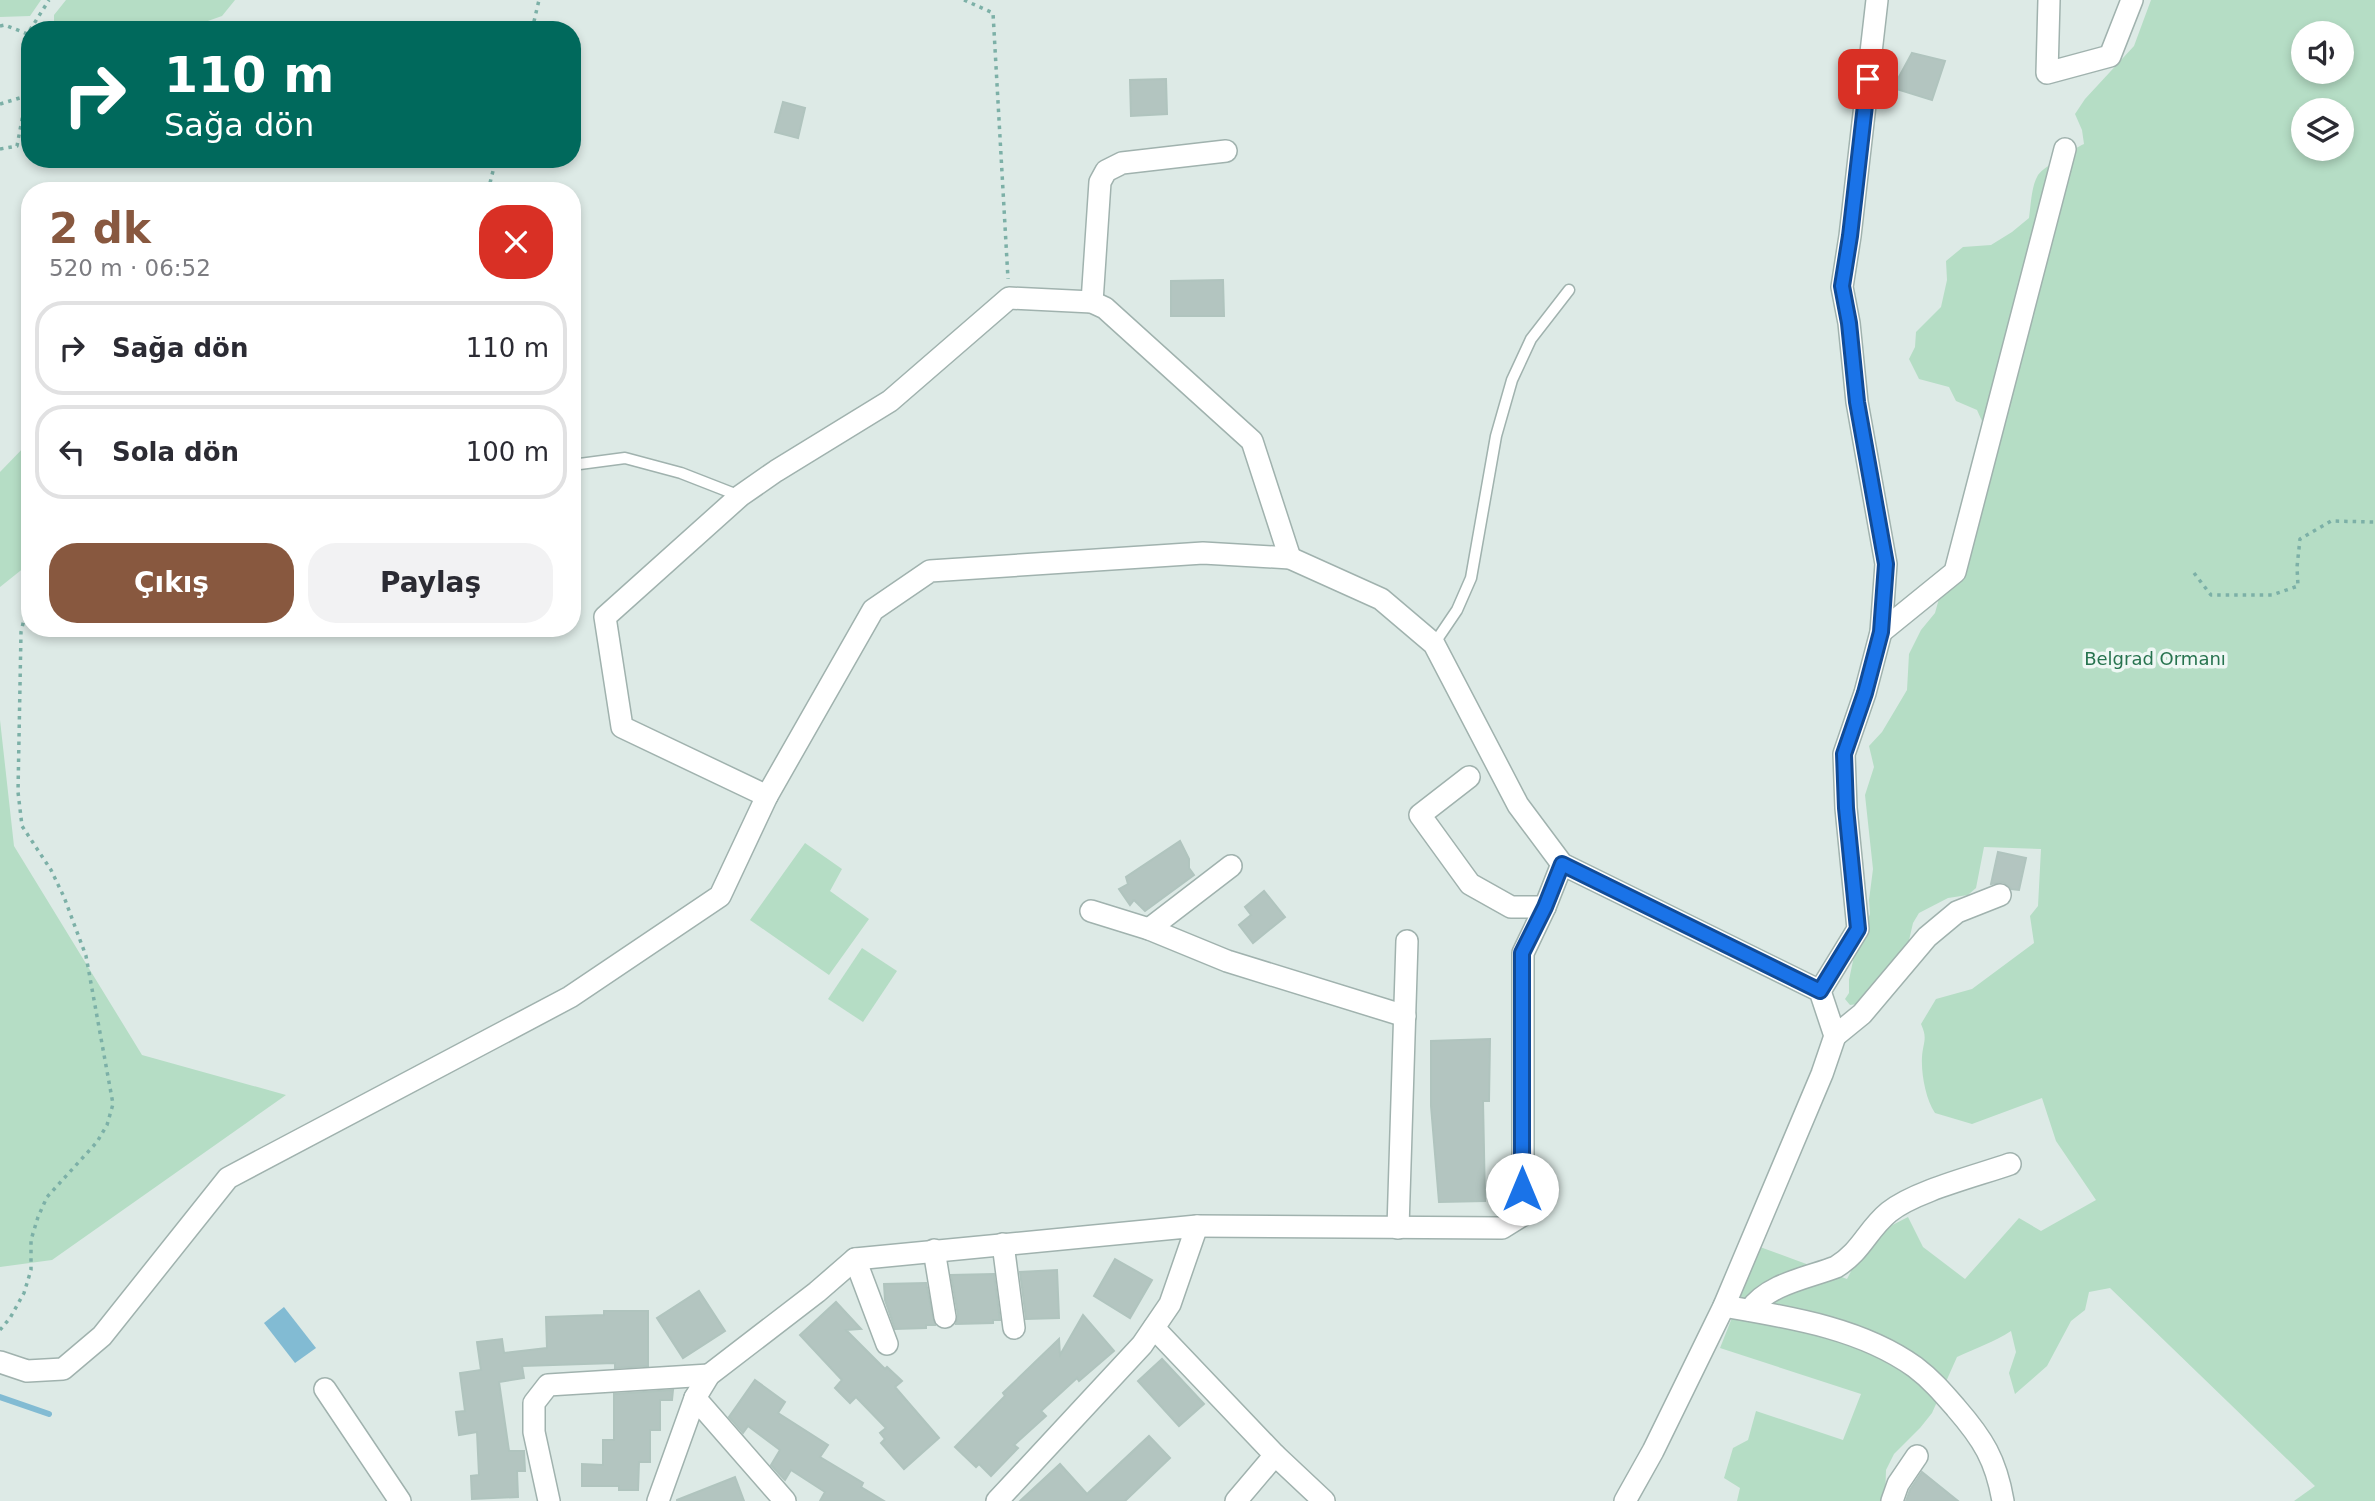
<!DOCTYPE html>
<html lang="tr">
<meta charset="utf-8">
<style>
:root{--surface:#fff;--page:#f2f2f3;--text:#2b2b33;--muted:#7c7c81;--line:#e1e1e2;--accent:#88583f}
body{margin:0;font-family:"DejaVu Sans",sans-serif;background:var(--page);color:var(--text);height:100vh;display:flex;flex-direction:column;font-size:26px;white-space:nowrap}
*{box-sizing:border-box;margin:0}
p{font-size:23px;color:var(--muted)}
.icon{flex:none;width:38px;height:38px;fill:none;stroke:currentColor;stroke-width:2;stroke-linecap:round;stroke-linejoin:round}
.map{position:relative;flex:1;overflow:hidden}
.side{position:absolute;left:21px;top:182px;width:560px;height:455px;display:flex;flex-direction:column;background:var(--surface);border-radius:28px;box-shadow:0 4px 10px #0003}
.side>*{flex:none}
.top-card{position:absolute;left:21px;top:21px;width:560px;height:147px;border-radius:28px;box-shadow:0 4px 10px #0003;background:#00695c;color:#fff;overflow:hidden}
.tools{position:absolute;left:2291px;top:21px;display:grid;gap:14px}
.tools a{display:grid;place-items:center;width:63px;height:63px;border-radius:50%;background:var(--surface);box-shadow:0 4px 10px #0003;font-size:35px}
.pin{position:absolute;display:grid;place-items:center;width:60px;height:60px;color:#fff;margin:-30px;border-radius:14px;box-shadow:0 4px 10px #0006}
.me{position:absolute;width:77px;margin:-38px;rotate:0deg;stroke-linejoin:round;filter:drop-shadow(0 0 5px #0008)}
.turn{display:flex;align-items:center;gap:24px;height:147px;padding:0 28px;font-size:32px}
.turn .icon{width:91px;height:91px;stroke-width:2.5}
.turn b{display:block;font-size:49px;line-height:60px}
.round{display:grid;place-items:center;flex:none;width:74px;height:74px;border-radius:28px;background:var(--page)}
.overview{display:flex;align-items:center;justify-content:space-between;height:119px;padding:0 28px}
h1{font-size:42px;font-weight:800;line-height:52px;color:var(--accent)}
.button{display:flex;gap:14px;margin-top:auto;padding:14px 28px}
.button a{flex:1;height:80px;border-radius:28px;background:var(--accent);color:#fff;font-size:28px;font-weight:800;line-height:80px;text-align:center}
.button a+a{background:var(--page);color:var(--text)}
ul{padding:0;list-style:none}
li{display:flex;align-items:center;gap:21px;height:94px;margin:0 14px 10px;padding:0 14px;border:4px solid var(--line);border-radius:28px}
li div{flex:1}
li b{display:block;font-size:26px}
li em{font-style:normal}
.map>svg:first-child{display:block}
</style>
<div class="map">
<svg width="2375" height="1501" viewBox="0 0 2375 1501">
<rect width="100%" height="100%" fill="#ddeae6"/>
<!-- green -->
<g fill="#b5ddc5" fill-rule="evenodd">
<polygon points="0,0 41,0 30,16 0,17"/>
<polygon points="66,0 235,0 222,16 205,22 183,22 154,30 54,30 54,15"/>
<path d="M2151 0H2375V1501H2294L2315 1486 2110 1288 2089 1292 2085 1310 2071 1321 2047 1366 2015 1394 2009 1373 2016 1352 2011 1331C1994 1342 1976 1348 1957 1357L1932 1413 1920 1428 1894 1454 1886 1470 1885 1501H1737L1740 1488 1724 1478 1733 1448 1748 1440 1756 1411 1843 1440 1861 1394 1720 1348 1760 1247 1847 1279 1869 1237 1908 1217 1923 1247 1965 1279 2019 1218 2041 1231 2096 1200 2056 1141 2042 1098 1972 1124 1935 1113C1926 1100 1921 1074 1922 1057 1923 1042 1928 1039 1921 1024L1936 999 1972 989 2034 943 2030 916 2038 906 2041 849 1984 847 1976 888 1968 895 1948 898 1919 913 1913 923 1907 949 1858 1004 1850 1005 1845 999 1849 993V980L1855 951 1870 914 1869 900 1873 869 1865 795 1874 767 1869 746 1882 732 1907 690 1909 654 1921 630 1935 613 1986 430 1977 410 1956 401 1949 387 1919 379 1909 359 1915 347 1916 332 1941 307 1947 280 1946 261 1963 247 1991 245 2012 232 2029 218C2031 205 2031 187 2038 175 2044 167 2073 149 2084 144L2082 130 2075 114 2085 99 2134 46ZM2303 33H2342V72H2303ZM2303 110H2342V149H2303Z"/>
<polygon points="30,441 30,563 0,587 0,472"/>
<polygon points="0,720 14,846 142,1055 286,1095 52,1260 0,1267"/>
<polygon points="805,843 842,869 830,891 869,919 829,975 750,920"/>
<polygon points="862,948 897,971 863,1022 828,999"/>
</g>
<!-- water -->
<polygon fill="#82bbd3" points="284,1307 316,1348 295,1363 264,1323"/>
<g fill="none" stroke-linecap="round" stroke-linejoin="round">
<!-- stream -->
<polyline stroke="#82bbd3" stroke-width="6" points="0,1397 49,1414"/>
</g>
<!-- building -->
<g fill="#b3c5c0" stroke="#b0c4be" stroke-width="2">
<polygon points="1912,53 1945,61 1932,100 1893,88"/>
<polygon points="1166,79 1167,114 1131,116 1130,80"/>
<polygon points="783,102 805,108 798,138 775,132"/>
<polygon points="1223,280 1224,316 1171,316 1171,281"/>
<polygon points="1180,841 1189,859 1189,868 1194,875 1145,911 1134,900 1130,905 1119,889 1128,884 1126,877"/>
<polygon points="1998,852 2026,858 2019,890 2011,889 2003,882 1991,884"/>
<polygon points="1264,891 1285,917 1253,943 1239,925 1251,915 1245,907"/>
<polygon points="1490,1039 1489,1101 1483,1101 1485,1201 1439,1202 1431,1106 1431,1041"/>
<polygon points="1115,1259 1152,1280 1130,1318 1094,1296"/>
<polygon points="1057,1270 1059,1318 1026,1319 1020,1272"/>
<polygon points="994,1274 1000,1320 993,1320 993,1323 956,1324 958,1315 951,1275"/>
<polygon points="926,1283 935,1325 926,1325 926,1328 895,1329 885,1300 884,1284"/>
<polygon points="699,1291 725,1331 683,1358 657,1318"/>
<polygon points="836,1302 861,1329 846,1330 885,1369 887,1367 902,1381 895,1387 939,1438 904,1469 881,1443 885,1439 880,1433 886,1428 856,1397 850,1403 835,1388 842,1380 800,1335"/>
<polygon points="604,1311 648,1311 648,1366 615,1368 615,1363 522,1366 524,1378 499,1382 509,1451 524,1451 525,1471 517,1471 518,1497 472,1499 471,1476 479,1475 477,1432 459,1435 456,1412 465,1411 460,1373 481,1370 477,1342 502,1339 504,1353 547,1348 546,1317 604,1315"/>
<polygon points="1083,1315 1114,1351 1079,1381 1077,1378 1041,1411 1046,1416 1014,1445 1018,1448 991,1476 979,1464 976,1467 955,1447 1005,1396 1003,1393 1059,1339 1060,1355"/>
<polygon points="1162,1359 1204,1404 1179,1426 1138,1381"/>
<polygon points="755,1380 785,1402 778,1413 828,1445 820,1457 863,1483 861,1487 884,1501 820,1501 825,1492 791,1470 785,1480 783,1478 771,1465 780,1450 748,1426 743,1433 729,1417"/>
<polygon points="673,1390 672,1400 660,1400 660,1430 650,1430 650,1462 639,1462 638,1490 619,1490 619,1486 582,1486 582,1464 603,1465 603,1440 614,1440 614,1394"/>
<polygon points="1149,1436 1170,1458 1125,1501 1020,1501 1060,1464 1087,1494"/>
<polygon points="1922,1472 1958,1501 1906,1501 1910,1490"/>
<polygon points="735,1477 744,1501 677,1501 677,1500"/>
</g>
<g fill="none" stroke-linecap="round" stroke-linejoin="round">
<!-- lane casing -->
<g stroke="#a0b2ae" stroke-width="13">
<g id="lane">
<polyline points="572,465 625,458 681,473 740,496"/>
<polyline points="1434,644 1457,610 1471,578 1496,436 1512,380 1531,339 1569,290"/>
</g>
</g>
<!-- street casing -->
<g stroke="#a0b2ae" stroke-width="24">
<g id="street">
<polyline points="2049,0 2047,73 2110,56 2132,0"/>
<polyline points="1092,302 1100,182 1106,171 1122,163 1226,151"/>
<polyline points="1881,632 1955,572 2065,149"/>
<polyline points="1469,777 1420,815 1470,884 1511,907 1545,907"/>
<polyline points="767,796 622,727 605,617 740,496 776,471 890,401 1009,298 1092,302 1105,308 1252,441 1290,558"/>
<polyline points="1091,911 1149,929 1227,961 1405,1016"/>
<polyline points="1149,929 1231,866"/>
<polyline points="1820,991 1858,929 1846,808 1844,754 1865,693 1881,632 1886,564 1857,402 1849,323 1842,287 1850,236 1877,0"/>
<polyline points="1835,1036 1862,1014 1927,937 1957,912 2000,895"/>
<polyline points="1197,1226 1502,1228 1523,1215 1523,953 1545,907 1562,864"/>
<polyline points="1398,1228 1407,941"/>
<polyline points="1003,1244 1014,1328"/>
<polyline points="934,1250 945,1317"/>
<polyline points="855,1259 887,1344"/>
<path d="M1724 1306C1788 1317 1861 1328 1915 1367 1931 1379 1943 1393 1956 1408 1983 1439 1996 1460 2003 1501"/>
<path d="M1750 1310C1768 1284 1807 1278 1836 1267 1862 1251 1867 1230 1889 1212 1915 1191 1976 1176 2010 1164"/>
<polyline points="1154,1328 1275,1455 1324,1501"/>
<polyline points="0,1362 27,1371 63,1369 102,1336 228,1178 570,997 720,896 767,796 873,610 930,571 1203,553 1290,558 1381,599 1434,644 1518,805 1562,864 1820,991 1835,1036 1822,1074 1724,1306 1653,1451 1625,1501"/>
<polyline points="325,1389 400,1501"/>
<polyline points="695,1398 785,1501"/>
<polyline points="549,1501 534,1432 534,1403 548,1385 709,1375"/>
<polyline points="658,1501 695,1398 709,1375 817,1292 855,1259 1197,1226 1170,1304 1142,1345 997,1501"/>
<polyline points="1236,1501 1275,1455"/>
<polyline points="1892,1501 1898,1484 1917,1456"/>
</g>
</g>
<!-- path -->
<g stroke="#7cb0a7" stroke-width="3.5" stroke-dasharray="3.5 5" stroke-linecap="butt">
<polyline points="964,0 993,13 1008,279"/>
<polyline points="0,26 5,25 30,35"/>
<polyline points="30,30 49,0"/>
<polyline points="532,30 539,0"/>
<polyline points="0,104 26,96"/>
<polyline points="0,149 17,146 27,93 30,88"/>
<polyline points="488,191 496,159"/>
<polyline points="2194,573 2211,595 2272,595 2298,586 2297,567 2300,539 2331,521 2375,522"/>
<polyline points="0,1330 10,1318 24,1293 31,1270 31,1240 38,1217 47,1197 97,1142 107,1125 113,1104 86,956 64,897 51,870 22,826 18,792 21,632 26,611 30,605"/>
</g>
<!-- lane -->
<use href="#lane" stroke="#fff" stroke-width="10"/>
<!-- street -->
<use href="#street" stroke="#fff" stroke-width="21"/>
</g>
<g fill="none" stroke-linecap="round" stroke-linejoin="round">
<!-- route casing -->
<g stroke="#114b97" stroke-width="18">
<polyline id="route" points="1522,1189 1522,953 1545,907 1562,864 1820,991 1858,929 1846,808 1844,754 1865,693 1881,632 1886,564 1857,402 1849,323 1842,286 1850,236 1868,79"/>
</g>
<!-- route -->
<use href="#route" stroke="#1a73e8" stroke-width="12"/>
</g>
<g text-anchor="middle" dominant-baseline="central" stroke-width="7" stroke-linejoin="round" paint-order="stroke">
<!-- park labels -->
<g font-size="18" fill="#27734f" stroke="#eef7f4">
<text x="2155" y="658">Belgrad Ormanı</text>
</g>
</g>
</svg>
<div class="tools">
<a><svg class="icon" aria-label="sound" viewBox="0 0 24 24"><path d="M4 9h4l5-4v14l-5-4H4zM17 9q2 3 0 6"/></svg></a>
<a><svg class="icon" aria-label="layers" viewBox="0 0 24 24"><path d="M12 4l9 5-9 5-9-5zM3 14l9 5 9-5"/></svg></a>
</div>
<div class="pin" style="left:1868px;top:79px;background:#d93025"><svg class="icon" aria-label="arrive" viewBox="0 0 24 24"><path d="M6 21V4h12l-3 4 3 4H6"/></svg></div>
<svg class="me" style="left:1522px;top:1189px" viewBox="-20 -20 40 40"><circle r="19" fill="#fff"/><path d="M0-13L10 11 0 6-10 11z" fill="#1a73e8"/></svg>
<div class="top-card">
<div class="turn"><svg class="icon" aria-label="right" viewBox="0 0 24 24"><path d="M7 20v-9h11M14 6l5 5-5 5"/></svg><div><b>110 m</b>Sağa dön</div></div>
</div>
<section class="side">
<div class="overview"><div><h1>2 dk</h1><p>520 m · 06:52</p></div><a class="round" style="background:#d93025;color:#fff"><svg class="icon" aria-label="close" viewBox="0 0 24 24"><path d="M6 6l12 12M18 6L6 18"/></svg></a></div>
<ul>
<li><svg class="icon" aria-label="right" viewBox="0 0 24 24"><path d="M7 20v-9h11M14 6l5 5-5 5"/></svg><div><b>Sağa dön</b></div><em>110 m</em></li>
<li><svg class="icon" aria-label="left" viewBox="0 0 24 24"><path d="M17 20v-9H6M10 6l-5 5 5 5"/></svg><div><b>Sola dön</b></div><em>100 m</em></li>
</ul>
<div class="button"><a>Çıkış</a><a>Paylaş</a></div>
</section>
</div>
